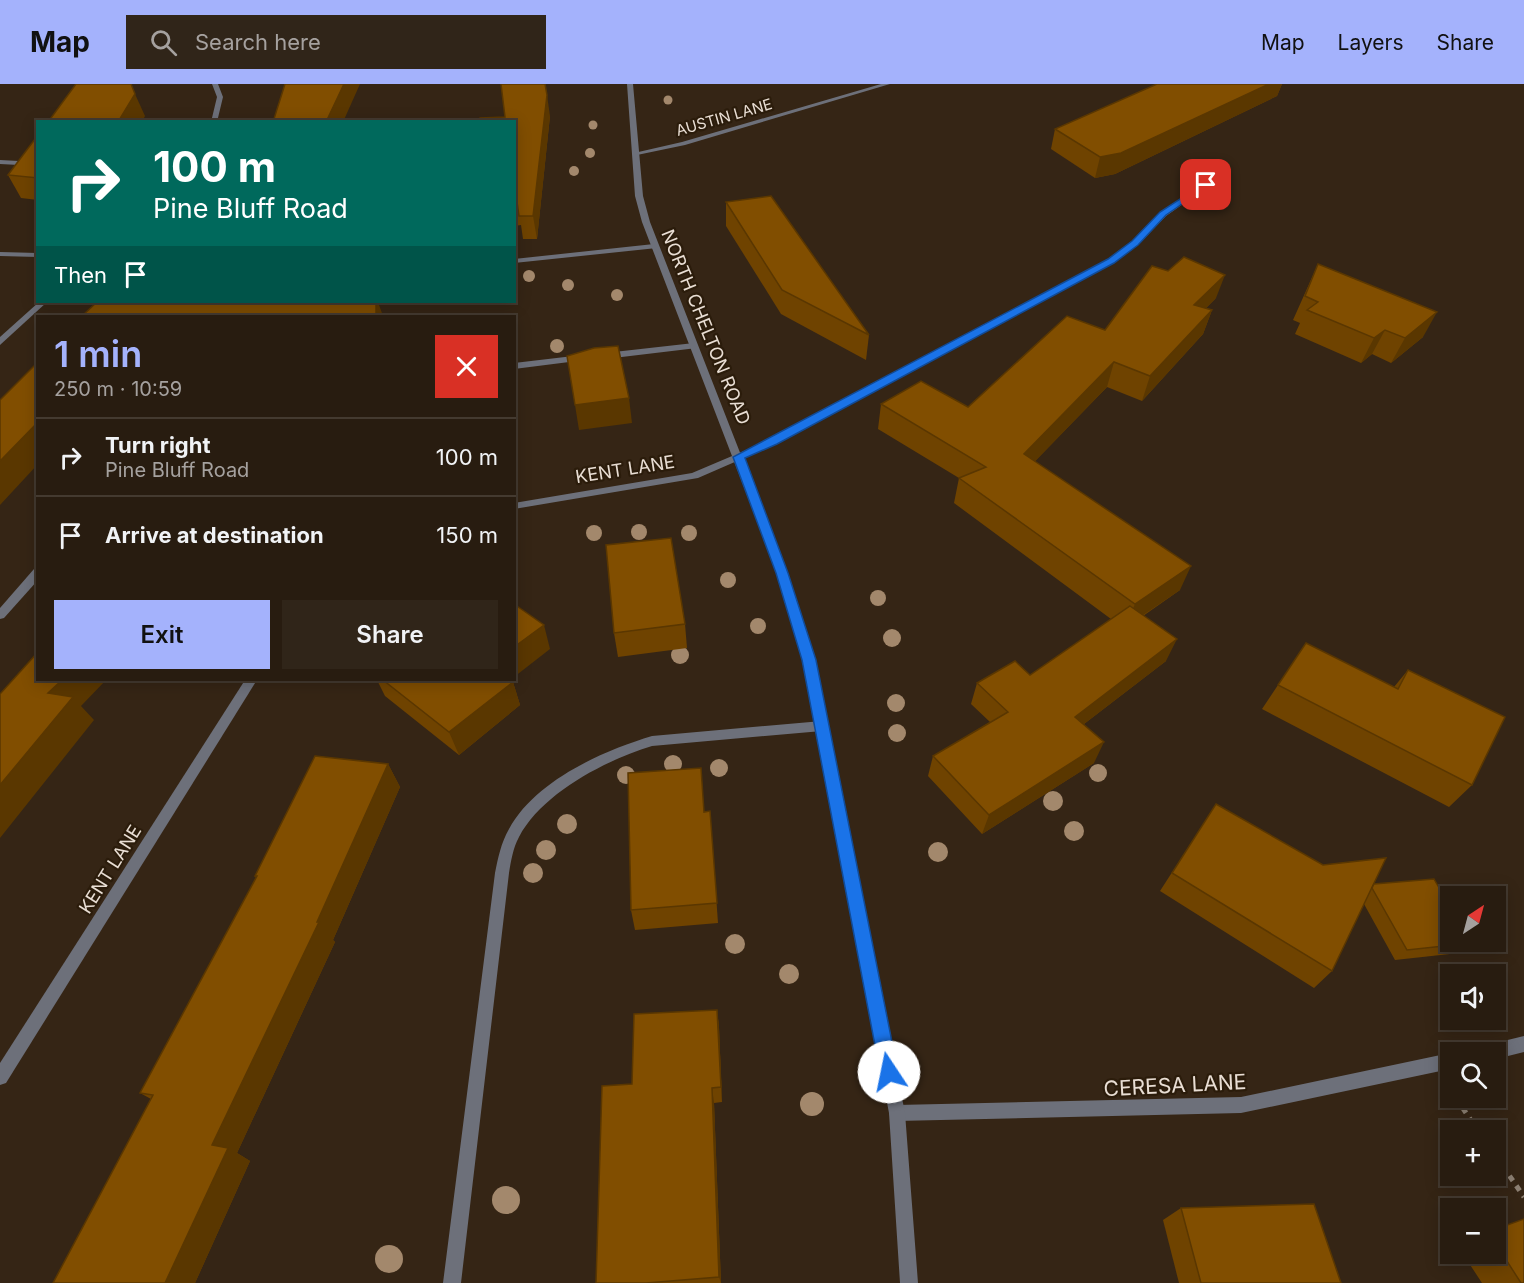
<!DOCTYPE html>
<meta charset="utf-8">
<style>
:root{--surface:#281c10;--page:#302519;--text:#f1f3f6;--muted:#a5a19f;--line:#443a30;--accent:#a4b2fc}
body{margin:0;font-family:Inter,sans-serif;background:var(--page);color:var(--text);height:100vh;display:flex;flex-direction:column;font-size:22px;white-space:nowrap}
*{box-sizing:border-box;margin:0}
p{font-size:20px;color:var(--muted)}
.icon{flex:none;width:33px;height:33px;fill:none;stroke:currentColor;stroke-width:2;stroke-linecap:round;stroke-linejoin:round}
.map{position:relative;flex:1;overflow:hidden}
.panel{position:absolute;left:36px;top:231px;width:480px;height:366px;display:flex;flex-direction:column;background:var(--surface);border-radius:0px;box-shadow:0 3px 15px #0003,0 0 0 2px var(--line)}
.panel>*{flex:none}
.guide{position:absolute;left:36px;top:36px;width:480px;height:183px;border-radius:0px;box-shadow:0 3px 15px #0003,0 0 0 2px var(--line);background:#00695c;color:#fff;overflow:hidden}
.needle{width:39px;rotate:36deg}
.fabs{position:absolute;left:1440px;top:802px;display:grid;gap:12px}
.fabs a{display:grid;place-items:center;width:66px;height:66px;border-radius:0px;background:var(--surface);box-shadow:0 3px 15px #0003,0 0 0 2px var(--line);font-size:30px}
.pin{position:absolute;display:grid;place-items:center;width:51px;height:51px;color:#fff;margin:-26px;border-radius:12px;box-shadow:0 3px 9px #0006}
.me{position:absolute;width:66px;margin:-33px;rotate:349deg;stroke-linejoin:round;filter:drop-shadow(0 0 4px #0008)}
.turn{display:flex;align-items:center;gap:21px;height:126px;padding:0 18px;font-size:27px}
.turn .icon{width:78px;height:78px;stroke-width:2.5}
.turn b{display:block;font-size:42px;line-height:51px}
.then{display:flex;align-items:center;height:57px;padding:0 18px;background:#0003;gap:12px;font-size:22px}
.round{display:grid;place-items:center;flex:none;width:63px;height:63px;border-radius:0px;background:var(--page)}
.headline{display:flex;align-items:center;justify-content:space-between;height:102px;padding:0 18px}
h1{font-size:36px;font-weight:600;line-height:45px;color:var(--accent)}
.button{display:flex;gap:12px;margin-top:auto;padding:12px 18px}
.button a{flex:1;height:69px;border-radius:0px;background:var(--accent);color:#111;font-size:24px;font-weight:600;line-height:69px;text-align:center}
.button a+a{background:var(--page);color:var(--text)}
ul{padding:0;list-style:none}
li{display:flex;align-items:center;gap:18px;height:78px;padding:0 18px;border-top:2px solid var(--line)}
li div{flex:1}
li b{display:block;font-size:22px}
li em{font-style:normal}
header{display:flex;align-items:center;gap:36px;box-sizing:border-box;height:84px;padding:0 30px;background:var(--accent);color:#111}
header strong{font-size:28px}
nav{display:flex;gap:33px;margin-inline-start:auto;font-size:21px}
.search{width:420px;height:54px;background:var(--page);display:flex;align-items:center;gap:15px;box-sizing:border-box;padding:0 21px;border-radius:0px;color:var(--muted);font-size:22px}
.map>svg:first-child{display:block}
</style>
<header>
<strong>Map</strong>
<div class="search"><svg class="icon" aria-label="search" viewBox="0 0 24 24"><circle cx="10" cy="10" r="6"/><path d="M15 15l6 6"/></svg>Search here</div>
<nav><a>Map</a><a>Layers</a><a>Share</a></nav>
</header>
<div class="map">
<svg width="1524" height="1199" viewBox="0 0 1524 1199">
<rect width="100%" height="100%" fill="#352515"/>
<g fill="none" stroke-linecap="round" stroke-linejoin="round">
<!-- path -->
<g stroke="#8d8073" stroke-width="5" stroke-dasharray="6 6" stroke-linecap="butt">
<polyline points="1456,1014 1478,1047"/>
<polyline points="1496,1072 1524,1113"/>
</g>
<!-- service -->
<g fill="#6d707a" fill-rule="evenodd">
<polygon points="0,76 38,78 38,82 0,80"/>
<polygon points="694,259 698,262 697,264 605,275 601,272 605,269"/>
<polygon points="582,271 585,272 585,276 514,285 514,279"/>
<polygon points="38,484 38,496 4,534 0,535 0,524 34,485"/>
<path d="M822 637 826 638 828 642 826 646 822 647 652 662C606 676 542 709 519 753 513 764 511 777 509 789L461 1199H443L495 789C498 774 501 759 509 745 535 697 602 667 652 652Z"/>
</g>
<!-- minor -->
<g fill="#6d707a" fill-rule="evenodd">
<polygon points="212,0 218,0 223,13 217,38 211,38 217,13"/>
<polygon points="881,0 890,0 685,61 637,71 634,69 682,58"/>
<polygon points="1204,100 1210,101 1166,132 1138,161 1114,179 776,360 698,394 514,425 514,419 692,389 770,356 1108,175 1132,157 1160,128"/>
<polygon points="654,160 658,162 657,164 514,179 514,175"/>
<polygon points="0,168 38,169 38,173 0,172"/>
<polygon points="39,218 47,218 0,261 0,253"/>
<polygon points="245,596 257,596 6,999 0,1001 0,979"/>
<polygon points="1524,952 1524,968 1496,975 1496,969 1479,969 1481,963 1487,961"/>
<polygon points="1450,969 1450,985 1241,1029 897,1037 891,1035 889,1029 891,1023 897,1021 1241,1013"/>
</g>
<!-- tertiary -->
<polygon fill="#6d707a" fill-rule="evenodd" points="627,0 633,0 643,112 650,138 787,489 815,576 905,1029 918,1199 900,1199 889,1029 803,576 777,489 642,138 635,112"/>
</g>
<!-- trees -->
<g fill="#a3886c">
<circle cx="668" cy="16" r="4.5"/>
<circle cx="593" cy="41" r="4.5"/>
<circle cx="590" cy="69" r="5"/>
<circle cx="574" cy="87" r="5"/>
<circle cx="529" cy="192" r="6"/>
<circle cx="568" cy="201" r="6"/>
<circle cx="617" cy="211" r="6"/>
<circle cx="557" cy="262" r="7"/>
<circle cx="639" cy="448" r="8"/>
<circle cx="594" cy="449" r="8"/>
<circle cx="689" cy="449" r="8"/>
<circle cx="728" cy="496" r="8"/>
<circle cx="878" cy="514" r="8"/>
<circle cx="758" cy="542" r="8"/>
<circle cx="892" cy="554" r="9"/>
<circle cx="680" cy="571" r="9"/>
<circle cx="896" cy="619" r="9"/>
<circle cx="897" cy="649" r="9"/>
<circle cx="673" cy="680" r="9"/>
<circle cx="719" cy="684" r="9"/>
<circle cx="1098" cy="689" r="9"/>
<circle cx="626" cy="691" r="9"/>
<circle cx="1053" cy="717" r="10"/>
<circle cx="567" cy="740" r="10"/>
<circle cx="1074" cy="747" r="10"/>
<circle cx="546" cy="766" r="10"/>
<circle cx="938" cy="768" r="10"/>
<circle cx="533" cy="789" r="10"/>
<circle cx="735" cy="860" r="10"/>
<circle cx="789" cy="890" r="10"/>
<circle cx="812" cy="1020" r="12"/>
<circle cx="506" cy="1116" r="14"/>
<circle cx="389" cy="1175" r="14"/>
</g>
<!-- wall -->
<g fill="#6f4300">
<polygon points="1161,0 1282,0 1277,12 1115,90 1095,94 1051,65 1055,45"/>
<polygon points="550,32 537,155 523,155 521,141 514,142 514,38"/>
<polygon points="38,51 38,116 21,114 8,91"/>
<polygon points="726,118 869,251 866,276 781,230 726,142"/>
<polygon points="1318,180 1423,253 1391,279 1372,270 1361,279 1295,250 1300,239 1293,236"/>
<polygon points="1216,214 1206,224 1212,226 1203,250 1142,317 1107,303 1035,377 1180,506 1143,532 1166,577 1084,640 1094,679 982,750 928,692 933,672 990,638 971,620 977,599 1030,591 1111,535 954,419 959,394 878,345 881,320 968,323 1105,246"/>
<polygon points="685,540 687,564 618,573 614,549"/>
<polygon points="1306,559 1394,603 1408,586 1472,701 1449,723 1262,625"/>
<polygon points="377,596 512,596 511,596 513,598 520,621 459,671 385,612"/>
<polygon points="388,680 400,703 333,856 335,858 237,1069 250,1077 195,1199 151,1015 140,1009 256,794 255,792"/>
<polygon points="1216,720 1323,781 1374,800 1472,859 1459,869 1395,876 1364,820 1332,887 1314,904 1160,807"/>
<polygon points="710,727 718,839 635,846 631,826 705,728"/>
<polygon points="717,926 719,943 722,1018 714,1019 721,1199 596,1199 632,1000"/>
<polygon points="1181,1124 1341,1199 1179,1199 1163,1136"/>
<polygon points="1496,1145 1524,1199 1482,1199 1463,1170 1496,1170"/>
</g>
<!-- shaded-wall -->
<g fill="#5a3700">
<polygon points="344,0 360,0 343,38 326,38"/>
<polygon points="1269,0 1282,0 1277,12 1115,90 1095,94 1100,73"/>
<polygon points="135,10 145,32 142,38 118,38"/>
<polygon points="547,11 550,32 537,155 533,132"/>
<polygon points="1225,191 1216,214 1185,245 1194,221"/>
<polygon points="376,218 378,218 383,232 376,232"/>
<polygon points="1212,226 1203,250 1142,317 1150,292"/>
<polygon points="1437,228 1423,253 1391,279 1405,254"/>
<polygon points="1385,246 1372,270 1361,279 1374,254"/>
<polygon points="1114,278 1107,303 1018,395 1024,370"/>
<polygon points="629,314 632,339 579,346 575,321"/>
<polygon points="38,338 38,380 0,421 0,377"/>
<polygon points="1191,482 1180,506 1124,544 1135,520"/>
<polygon points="544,541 550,565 514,593 514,563"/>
<polygon points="1177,555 1166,577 1067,653 1075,633"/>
<polygon points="62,596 106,596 81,622 94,636 0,754 0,701 48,609"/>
<polygon points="513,598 520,621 459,671 449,648"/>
<polygon points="1104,658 1094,679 982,750 989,731"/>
<polygon points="388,680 400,703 333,856 335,858 237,1069 250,1077 195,1199 165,1199 212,1061 317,838"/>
<polygon points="717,926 719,943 722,1018 721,1003"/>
<polygon points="712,1004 714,1019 721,1199 719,1193"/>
</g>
<!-- building -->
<g fill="#814e00" stroke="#5a3700" stroke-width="1.5">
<polygon points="76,0 131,0 135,10 118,38 48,38"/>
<polygon points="285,0 344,0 326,38 273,38"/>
<polygon points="501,0 545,0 547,11 533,132 519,132 517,118 514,118 514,38 479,38 480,34 505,33"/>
<polygon points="1157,0 1269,0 1121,69 1100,73 1055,45"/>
<polygon points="38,51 38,94 8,91"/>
<polygon points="771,112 869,251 782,206 726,118"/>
<polygon points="1184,173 1225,191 1194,221 1212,226 1150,292 1114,278 1024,370 1191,482 1135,520 959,394 986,383 881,320 921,297 968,323 1067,232 1105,246 1152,182 1168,187"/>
<polygon points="1318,180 1437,228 1405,254 1385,246 1374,254 1307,226 1318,218 1305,212"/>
<polygon points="97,218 376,218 376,232 82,232"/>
<polygon points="618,262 629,314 575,321 567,272 594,264"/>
<polygon points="38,278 38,338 0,377 0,316"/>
<polygon points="671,454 685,540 614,549 606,461"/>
<polygon points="514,520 544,541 514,563"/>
<polygon points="1130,522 1177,555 1075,633 1104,658 989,731 933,672 1008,628 977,599 1015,577 1030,591"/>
<polygon points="1306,559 1398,605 1408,586 1505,633 1472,701 1278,601"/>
<polygon points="38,568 38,596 62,596 48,609 73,613 0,701 0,610"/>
<polygon points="383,596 510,596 513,598 449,648"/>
<polygon points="315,672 388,680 317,838 319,838 212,1061 228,1064 165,1199 53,1199 153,1011 140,1009 257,792 255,792"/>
<polygon points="701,684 704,728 710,727 717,819 631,826 628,689"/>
<polygon points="1216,720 1323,781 1386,774 1332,887 1172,789"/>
<polygon points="1434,795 1450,823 1450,858 1472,859 1407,866 1372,804 1374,800"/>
<polygon points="717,926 721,1003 712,1004 719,1193 646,1199 596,1199 602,1002 632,1000 634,930"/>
<polygon points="1314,1120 1341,1199 1201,1199 1181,1124"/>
<polygon points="1524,1135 1524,1199 1521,1199 1496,1160 1496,1145"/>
</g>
<!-- route -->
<polygon fill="#1a73e8" stroke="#114b97" stroke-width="1.5" points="1203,100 1210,101 1166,131 1138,161 1114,179 777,360 745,374 788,489 816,576 898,988 895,994 889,997 882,994 880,988 802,576 776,489 733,373 1108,175 1132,157 1160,128"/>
<g text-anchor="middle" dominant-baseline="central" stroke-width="4.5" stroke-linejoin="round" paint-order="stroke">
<!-- far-street labels -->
<g font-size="15" fill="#e9ded4" stroke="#2b1c0b">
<text transform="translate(724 33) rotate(-16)">AUSTIN LANE</text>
</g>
<!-- street labels -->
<g font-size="18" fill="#e9ded4" stroke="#2b1c0b">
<text transform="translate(706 243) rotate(68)">NORTH CHELTON ROAD</text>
<text transform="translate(625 385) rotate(-9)">KENT LANE</text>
<text transform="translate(110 785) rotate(-58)">KENT LANE</text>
</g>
<!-- near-street labels -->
<g font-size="21" fill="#e9ded4" stroke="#2b1c0b">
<text transform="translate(1175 1001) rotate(-3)">CERESA LANE</text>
</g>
</g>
</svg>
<div class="fabs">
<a><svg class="needle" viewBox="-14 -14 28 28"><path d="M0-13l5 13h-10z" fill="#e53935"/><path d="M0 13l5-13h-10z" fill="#a5a19f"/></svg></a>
<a><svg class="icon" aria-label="sound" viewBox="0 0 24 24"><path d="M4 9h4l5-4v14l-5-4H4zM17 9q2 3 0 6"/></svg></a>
<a><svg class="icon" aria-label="search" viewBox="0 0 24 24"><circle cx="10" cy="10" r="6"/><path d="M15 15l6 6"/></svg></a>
<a>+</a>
<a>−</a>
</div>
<div class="pin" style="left:1206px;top:101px;background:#d93025"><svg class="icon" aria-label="arrive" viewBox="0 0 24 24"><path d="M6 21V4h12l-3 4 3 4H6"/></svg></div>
<svg class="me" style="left:889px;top:988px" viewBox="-20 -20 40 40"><circle r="19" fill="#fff"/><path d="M0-13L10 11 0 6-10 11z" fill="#1a73e8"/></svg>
<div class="guide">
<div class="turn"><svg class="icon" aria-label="right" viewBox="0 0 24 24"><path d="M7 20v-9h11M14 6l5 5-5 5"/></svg><div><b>100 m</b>Pine Bluff Road</div></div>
<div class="then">Then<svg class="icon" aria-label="arrive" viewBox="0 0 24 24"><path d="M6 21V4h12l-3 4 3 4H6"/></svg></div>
</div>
<section class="panel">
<div class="headline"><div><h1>1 min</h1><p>250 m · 10:59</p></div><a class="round" style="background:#d93025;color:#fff"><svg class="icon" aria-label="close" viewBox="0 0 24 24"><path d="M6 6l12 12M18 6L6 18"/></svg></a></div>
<ul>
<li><svg class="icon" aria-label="right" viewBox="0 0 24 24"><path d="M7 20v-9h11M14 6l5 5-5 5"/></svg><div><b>Turn right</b><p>Pine Bluff Road</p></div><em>100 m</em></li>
<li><svg class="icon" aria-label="arrive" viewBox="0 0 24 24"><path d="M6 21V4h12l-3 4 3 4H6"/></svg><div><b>Arrive at destination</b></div><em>150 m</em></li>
</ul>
<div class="button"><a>Exit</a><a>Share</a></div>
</section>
</div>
